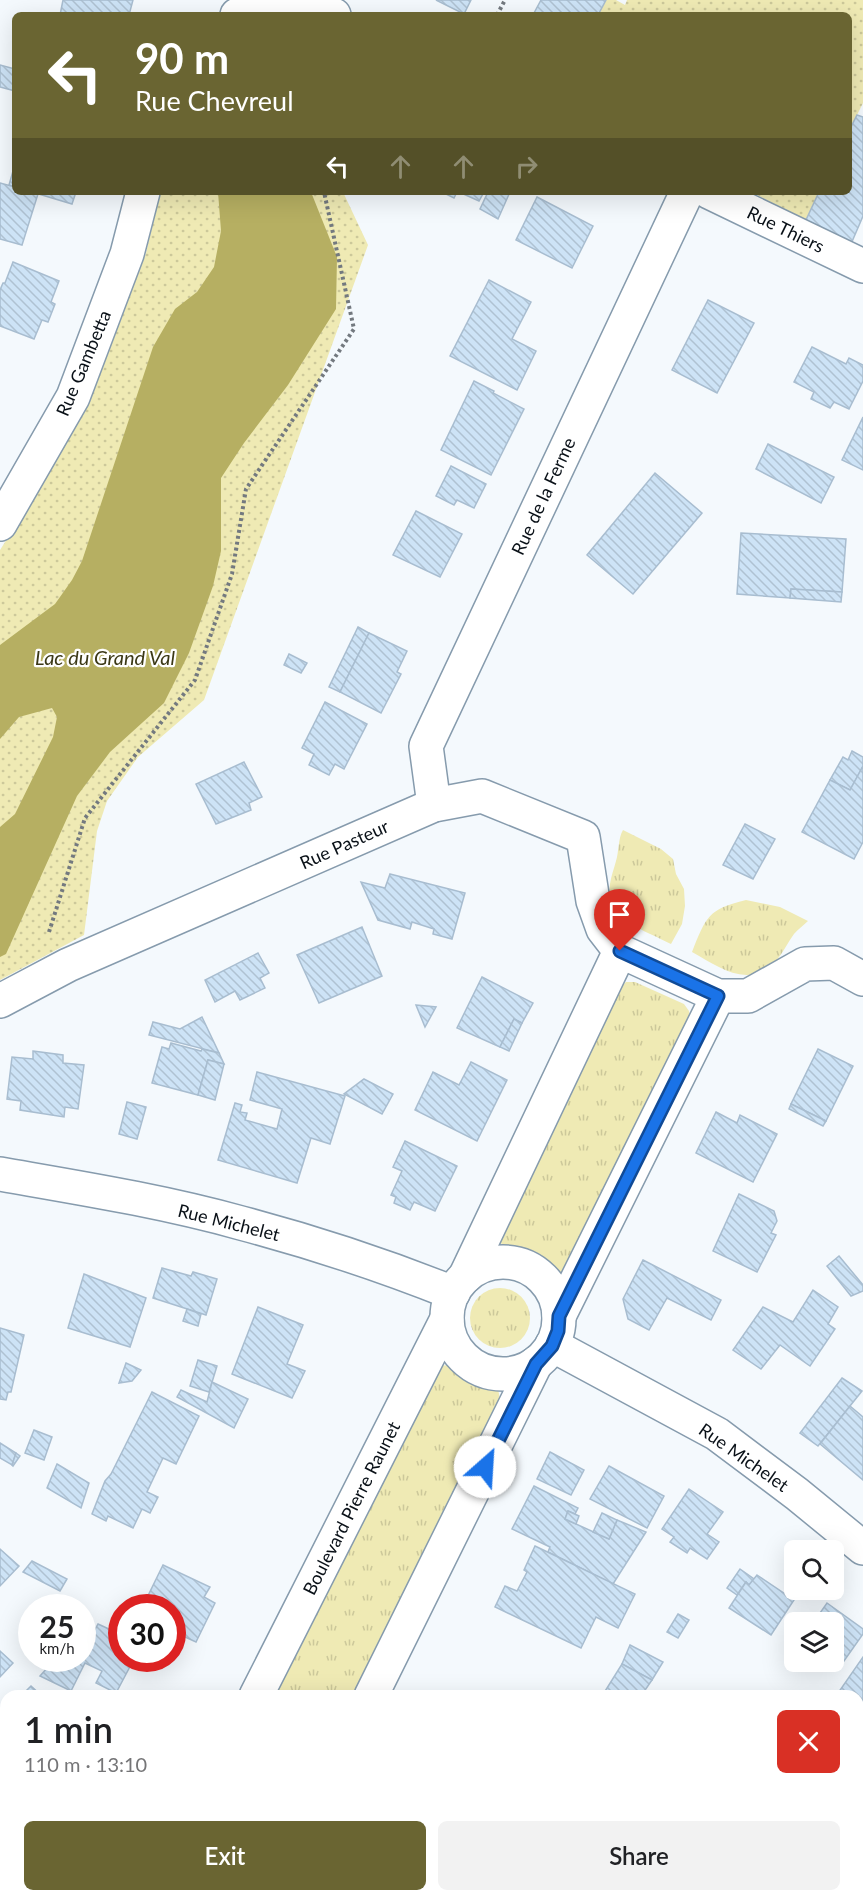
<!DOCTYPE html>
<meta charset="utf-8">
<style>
:root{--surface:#fff;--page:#f2f2f2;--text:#202124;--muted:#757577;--accent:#6a6532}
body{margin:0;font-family:Lato,sans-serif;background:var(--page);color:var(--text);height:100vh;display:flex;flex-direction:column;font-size:22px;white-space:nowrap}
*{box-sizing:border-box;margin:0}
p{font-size:20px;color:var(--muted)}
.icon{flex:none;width:33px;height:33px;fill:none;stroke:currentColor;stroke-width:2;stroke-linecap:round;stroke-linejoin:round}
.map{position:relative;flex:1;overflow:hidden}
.drawer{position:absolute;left:0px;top:1690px;width:864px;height:212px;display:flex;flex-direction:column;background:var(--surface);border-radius:18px 18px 0 0;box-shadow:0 6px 24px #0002}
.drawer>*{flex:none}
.hud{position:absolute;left:12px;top:12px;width:840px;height:183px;border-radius:9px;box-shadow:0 6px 24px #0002;background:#6a6532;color:#fff;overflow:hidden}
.tools{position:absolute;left:784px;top:1540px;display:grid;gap:12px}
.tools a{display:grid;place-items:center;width:60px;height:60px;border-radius:9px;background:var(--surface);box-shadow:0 6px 24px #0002;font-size:30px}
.speed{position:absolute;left:18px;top:1594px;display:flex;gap:12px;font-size:30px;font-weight:700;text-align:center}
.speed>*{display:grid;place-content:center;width:78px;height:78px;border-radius:50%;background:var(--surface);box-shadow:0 6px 24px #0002;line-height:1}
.speed small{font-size:15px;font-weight:400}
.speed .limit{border:9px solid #d22;background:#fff;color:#111}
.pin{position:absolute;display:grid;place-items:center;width:51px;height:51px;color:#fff;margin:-62px -26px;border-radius:50% 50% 50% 0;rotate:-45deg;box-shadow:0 0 6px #0007}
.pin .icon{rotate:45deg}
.me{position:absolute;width:66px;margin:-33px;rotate:26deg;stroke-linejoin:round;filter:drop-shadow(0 0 4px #0008)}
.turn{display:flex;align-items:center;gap:21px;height:126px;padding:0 24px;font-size:27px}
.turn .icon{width:78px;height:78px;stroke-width:2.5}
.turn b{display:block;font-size:42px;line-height:51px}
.lanes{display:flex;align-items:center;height:57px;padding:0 24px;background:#0003;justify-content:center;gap:30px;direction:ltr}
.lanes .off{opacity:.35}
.round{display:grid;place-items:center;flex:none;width:63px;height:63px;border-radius:9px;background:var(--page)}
.head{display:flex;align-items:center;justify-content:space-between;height:102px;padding:0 24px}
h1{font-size:36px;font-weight:600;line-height:45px}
.button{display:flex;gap:12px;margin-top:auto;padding:12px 24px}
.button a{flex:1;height:69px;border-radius:9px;background:var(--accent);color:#fff;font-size:24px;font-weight:600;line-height:69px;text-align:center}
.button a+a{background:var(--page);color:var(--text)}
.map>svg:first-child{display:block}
</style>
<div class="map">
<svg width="863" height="1901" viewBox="0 0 863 1901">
<defs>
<pattern id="grass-tufts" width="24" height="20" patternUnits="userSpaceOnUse" patternTransform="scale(1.5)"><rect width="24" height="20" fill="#efeab4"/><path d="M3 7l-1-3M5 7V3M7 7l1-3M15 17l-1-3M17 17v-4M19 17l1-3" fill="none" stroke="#ccc89a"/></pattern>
<pattern id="park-dots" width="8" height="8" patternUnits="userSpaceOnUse" patternTransform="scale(1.5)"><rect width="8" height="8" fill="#efeab4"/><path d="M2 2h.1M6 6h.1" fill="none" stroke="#ccc89a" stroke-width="1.8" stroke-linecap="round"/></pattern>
<pattern id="building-back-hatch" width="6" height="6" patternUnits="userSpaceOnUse" patternTransform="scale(1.5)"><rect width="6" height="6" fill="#cde3f6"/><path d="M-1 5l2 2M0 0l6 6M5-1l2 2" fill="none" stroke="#afc2d2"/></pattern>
</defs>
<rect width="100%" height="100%" fill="#f4f9fd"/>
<!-- grass -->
<g fill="url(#grass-tufts)">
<path d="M623 830 661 849 673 859 676 874 684 889 685 906 682 924 671 944C645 930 605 920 610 884 611 876 614 869 616 861 619 852 618 838 623 830Z"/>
<path d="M746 900 780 907 808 921C804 925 798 929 794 934 788 942 783 953 776 961 748 990 719 967 692 952 706 917 708 909 746 900Z"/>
<polygon points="626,982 635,982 684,1004 689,1011 690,1017 563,1271 558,1273 552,1273 504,1247 500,1242 499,1237 620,988"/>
<circle cx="500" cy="1318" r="30"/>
<polygon points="448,1365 481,1383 494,1386 498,1389 500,1399 356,1696 275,1696 435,1370 440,1366"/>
</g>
<!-- park -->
<g fill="url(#park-dots)">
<polygon points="606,0 616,0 625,5 627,0 863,0 863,103 849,131 849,15 598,15"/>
<polygon points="160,192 343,192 368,245 204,700 138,757 107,801 97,831 84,935 0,980 0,550 37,492 91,395 146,253"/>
<polygon points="751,192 819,192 806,220"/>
</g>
<!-- water -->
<polygon fill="#b6af62" points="218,192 311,192 337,257 336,309 288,385 244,443 221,478 221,551 213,586 189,653 164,703 110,752 77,796 6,954 0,957 0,827 15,814 53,737 57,717 52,708 19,717 0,739 0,645 55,604 72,580 82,561 153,347 175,309 197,292 214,267 221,231"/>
<!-- building -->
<g fill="url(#building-back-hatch)" stroke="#a8bdd0" stroke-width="1.5">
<polygon points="63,0 133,0 129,15 60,15"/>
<polygon points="436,0 471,0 464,14"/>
<polygon points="541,0 606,0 598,15 533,15"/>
<polygon points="0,65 15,69 15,91 0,87"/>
<polygon points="857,115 863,117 863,216 851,244 806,220 819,192 849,192 849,131"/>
<polygon points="15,164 15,187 9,185"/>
<polygon points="0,183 15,187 15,192 38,194 22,245 0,239"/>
<polygon points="32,192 76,192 72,204"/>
<polygon points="442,192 457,192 454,198"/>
<polygon points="459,192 484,192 479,201"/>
<polygon points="488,192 510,192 498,219 480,209"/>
<polygon points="537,197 593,226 572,268 516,240"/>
<polygon points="13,262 59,281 51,302 55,304 48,322 42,320 34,339 0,326 0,290 3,283 5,283"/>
<polygon points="489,280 531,302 512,339 536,351 517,390 450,356"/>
<polygon points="708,300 754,323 717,393 672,370"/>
<polygon points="812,347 846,364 849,358 863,365 863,381 849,409 834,402 830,408 811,399 814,392 794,382"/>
<polygon points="474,381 494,391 493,393 524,409 491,475 441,450"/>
<polygon points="863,417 863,470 842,460"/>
<polygon points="768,444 834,477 821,503 756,469"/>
<polygon points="451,466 486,484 474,508 457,500 454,505 436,496"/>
<polygon points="655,473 702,513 633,594 587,555"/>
<polygon points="416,511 462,534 440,577 393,555"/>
<polygon points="741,533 846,539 842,592 791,589 790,598 737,594"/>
<polygon points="791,589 842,592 841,602 790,598"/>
<polygon points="358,627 369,633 340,692 329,687"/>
<polygon points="369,633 407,651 397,672 401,674 381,713 340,692"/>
<polygon points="289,654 307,663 301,673 284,665"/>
<polygon points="325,702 367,724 344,769 335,764 329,775 309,765 314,754 302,748"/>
<polygon points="852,751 863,757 863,766 850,790 830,780 843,757 848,760"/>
<polygon points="244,762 262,797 249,803 251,810 216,824 196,784"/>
<polygon points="863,766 863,842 854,859 802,832 830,780 850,790"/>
<polygon points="745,824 775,839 753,879 723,865"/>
<polygon points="390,874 465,893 452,939 433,934 434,929 412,922 410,929 378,920 361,882 385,888"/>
<polygon points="362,927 382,976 319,1003 297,955"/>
<polygon points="258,953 269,973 260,978 265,988 240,1000 235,991 215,1002 205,980"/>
<polygon points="482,977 533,1003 522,1023 514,1019 500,1047 457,1028"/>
<polygon points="416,1005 436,1007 425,1027"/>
<polygon points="202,1017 219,1053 149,1035 153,1022 180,1029"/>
<polygon points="514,1019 522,1023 509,1051 500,1047"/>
<polygon points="171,1043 201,1051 202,1049 219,1053 224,1064 208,1060 198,1095 152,1083 162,1047 169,1049"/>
<polygon points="818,1049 853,1066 826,1121 791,1104"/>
<polygon points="33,1051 63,1055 63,1063 84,1065 78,1109 65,1107 64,1117 20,1110 21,1101 7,1099 12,1057 33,1059"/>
<polygon points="208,1060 224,1064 215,1100 198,1095"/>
<polygon points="471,1062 507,1080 477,1141 415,1110 433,1072 459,1085"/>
<polygon points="257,1072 345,1096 330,1144 311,1138 297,1183 218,1160 235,1103 242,1105 240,1112 247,1113 245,1120 277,1129 282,1109 250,1100"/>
<polygon points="364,1079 393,1094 382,1114 344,1094"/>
<polygon points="127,1102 146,1107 137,1139 119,1134"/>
<polygon points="791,1104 826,1121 823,1126 789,1109"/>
<polygon points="716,1112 737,1123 740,1115 777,1134 753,1182 696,1153"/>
<polygon points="405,1141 457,1166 435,1211 414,1202 410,1210 394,1203 396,1197 391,1195 402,1171 393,1167"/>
<polygon points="739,1194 774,1211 777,1221 771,1233 776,1235 757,1272 713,1251"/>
<polygon points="839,1256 863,1285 863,1291 851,1296 827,1266"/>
<polygon points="643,1260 721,1300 711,1320 667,1298 649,1330 628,1319 623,1299"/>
<polygon points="162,1268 191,1276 193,1272 217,1279 206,1315 153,1298"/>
<polygon points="84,1274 146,1298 130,1347 68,1328"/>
<polygon points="813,1290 838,1307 828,1324 835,1329 810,1366 780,1345 761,1369 733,1350 763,1307 793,1322"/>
<polygon points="258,1307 303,1325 287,1364 305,1371 292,1398 232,1374"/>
<polygon points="187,1309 201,1314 198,1326 183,1321"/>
<polygon points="0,1328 24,1335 11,1392 8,1392 6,1400 0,1399"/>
<polygon points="198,1360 217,1366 209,1392 190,1386"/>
<polygon points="126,1363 141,1370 132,1381 119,1383"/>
<polygon points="842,1378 862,1391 818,1446 800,1433"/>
<polygon points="212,1382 248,1399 234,1428 177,1397 181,1390 207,1402"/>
<polygon points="152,1392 199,1416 176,1464 163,1458 147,1492 158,1497 150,1513 142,1509 133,1528 108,1516 106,1521 92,1514 105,1481 111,1474"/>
<polygon points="850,1406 863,1417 863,1480 820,1444"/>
<polygon points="34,1430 52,1437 44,1460 25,1453"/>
<polygon points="0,1443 16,1453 12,1465 0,1458"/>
<polygon points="550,1452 584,1470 571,1495 537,1479"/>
<polygon points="16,1453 20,1456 13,1466 12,1465"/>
<polygon points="57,1464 89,1483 81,1508 47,1488"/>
<polygon points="609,1466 664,1496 647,1528 590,1499"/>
<polygon points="534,1486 578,1508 575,1514 568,1511 565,1519 609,1539 617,1520 646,1532 613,1584 548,1552 550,1547 512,1529"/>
<polygon points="689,1489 723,1512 707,1534 719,1542 707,1559 690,1548 687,1553 670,1542 674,1537 662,1529"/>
<polygon points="568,1511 579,1516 576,1524 565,1519"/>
<polygon points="602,1513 617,1520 609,1539 593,1532"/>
<polygon points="535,1546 635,1594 618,1628 596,1617 581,1648 495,1607 505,1586 517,1591 527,1572 524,1570"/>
<polygon points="0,1549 19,1566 0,1586"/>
<polygon points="32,1561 67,1579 60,1591 23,1572"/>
<polygon points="163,1565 210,1587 204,1597 215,1603 196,1642 172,1631 172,1608 142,1608"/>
<polygon points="740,1569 754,1579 749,1585 746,1582 737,1595 727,1588"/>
<polygon points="757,1575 794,1600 771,1635 729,1608 746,1582 749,1585"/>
<polygon points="827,1603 863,1629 863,1634 844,1661 834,1654 834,1623 813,1623"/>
<polygon points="678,1614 689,1620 678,1638 667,1632"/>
<polygon points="98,1624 122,1635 122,1659 134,1659 116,1693 96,1683 102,1671 85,1663 71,1691 40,1676 55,1659 82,1659 82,1636 86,1632 92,1635"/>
<polygon points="630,1645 663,1662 652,1680 622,1664"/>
<polygon points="0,1651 13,1663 0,1677"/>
<polygon points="863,1657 863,1717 858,1713 858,1696 836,1696"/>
<polygon points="622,1664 652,1680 641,1696 602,1696"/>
<polygon points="31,1686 42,1696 21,1696"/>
<polygon points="338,1896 455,1896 454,1901 425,1899 425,1901 348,1901"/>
<polygon points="561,1896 577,1896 575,1901 560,1901"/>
</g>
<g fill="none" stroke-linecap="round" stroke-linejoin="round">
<!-- minor casing -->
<g stroke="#869bad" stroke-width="36">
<g id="minor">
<path d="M237 15C269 0 300 0 334 15"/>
<polyline points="709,192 863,266"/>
<polyline points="0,524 73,397 127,254 143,192"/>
<polyline points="434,805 426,746 687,192"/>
<polyline points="0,1001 68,965 434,805 482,796 583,837 593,901 603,929 620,951 718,996 748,996 805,964 834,963 863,979"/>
<path d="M0 1174C80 1188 162 1201 241 1223 313 1242 383 1265 453 1293"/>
<circle cx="503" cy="1318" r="56"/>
<polyline points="465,1277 620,951"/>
<polyline points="559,1316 718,996"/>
<polyline points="552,1345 717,1434 797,1494 863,1548"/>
<polyline points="256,1696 447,1319"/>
<polyline points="371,1696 536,1363"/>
<polyline points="0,1826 6,1832"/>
<polyline points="84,1896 91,1901"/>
<polyline points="231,1896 239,1901"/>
<polyline points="127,1901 132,1896"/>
<polyline points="270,1901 272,1896"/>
</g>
</g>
<!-- path -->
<g stroke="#73797f" stroke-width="4" stroke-dasharray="3 3" stroke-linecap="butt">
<polyline points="497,15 505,0"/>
<polyline points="49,932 85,818 195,680 232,574 246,489 354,329 324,192"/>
</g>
<!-- minor -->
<use href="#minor" stroke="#fff" stroke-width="33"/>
</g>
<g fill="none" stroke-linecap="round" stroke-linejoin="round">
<!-- route casing -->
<g stroke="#114b97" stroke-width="15">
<polyline id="route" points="485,1467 536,1364 552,1346 558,1331 559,1316 718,996 620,951"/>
</g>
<!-- route -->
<use href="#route" stroke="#1a73e8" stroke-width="10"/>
</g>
<g text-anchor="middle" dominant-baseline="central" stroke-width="4.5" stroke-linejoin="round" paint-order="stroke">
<!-- street labels -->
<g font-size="18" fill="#091017" stroke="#fff">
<text transform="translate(786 229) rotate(26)">Rue Thiers</text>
<text transform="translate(83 363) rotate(-67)">Rue Gambetta</text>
<text transform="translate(543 496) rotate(-65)">Rue de la Ferme</text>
<text transform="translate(344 844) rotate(-24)">Rue Pasteur</text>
<text transform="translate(229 1222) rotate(14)">Rue Michelet</text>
<text transform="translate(744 1457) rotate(35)">Rue Michelet</text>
<text transform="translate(351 1508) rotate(-63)">Boulevard Pierre Raunet</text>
</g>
<!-- water labels -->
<g font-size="20" font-style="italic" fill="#3b3816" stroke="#fff">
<text x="105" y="657">Lac du Grand Val</text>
</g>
</g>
</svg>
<div class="tools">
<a><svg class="icon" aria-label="search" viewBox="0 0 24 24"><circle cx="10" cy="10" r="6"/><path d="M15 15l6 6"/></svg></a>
<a><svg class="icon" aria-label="layers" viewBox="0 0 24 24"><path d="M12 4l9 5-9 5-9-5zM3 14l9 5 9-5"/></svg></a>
</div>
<div class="speed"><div>25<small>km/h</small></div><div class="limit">30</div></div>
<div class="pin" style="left:620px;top:951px;background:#d93025"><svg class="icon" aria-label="arrive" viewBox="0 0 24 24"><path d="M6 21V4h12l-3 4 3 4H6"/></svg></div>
<svg class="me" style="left:485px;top:1467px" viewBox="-20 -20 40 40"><circle r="19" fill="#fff"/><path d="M0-13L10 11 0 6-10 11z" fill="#1a73e8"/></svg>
<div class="hud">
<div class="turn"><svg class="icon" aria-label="left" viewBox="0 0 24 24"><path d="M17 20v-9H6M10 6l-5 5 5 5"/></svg><div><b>90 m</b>Rue Chevreul</div></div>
<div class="lanes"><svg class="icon" aria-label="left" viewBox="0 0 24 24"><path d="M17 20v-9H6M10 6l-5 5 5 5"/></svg><svg class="icon off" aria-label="ahead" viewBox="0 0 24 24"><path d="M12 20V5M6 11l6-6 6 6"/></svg><svg class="icon off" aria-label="ahead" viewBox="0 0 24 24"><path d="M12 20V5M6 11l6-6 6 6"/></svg><svg class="icon off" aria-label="right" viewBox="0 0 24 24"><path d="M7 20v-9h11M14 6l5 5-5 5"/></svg></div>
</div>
<section class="drawer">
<div class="head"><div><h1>1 min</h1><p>110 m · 13:10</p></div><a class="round" style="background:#d93025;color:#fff"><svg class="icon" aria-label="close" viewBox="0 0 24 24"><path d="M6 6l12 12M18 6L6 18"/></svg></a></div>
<div class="button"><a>Exit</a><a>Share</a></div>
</section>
</div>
